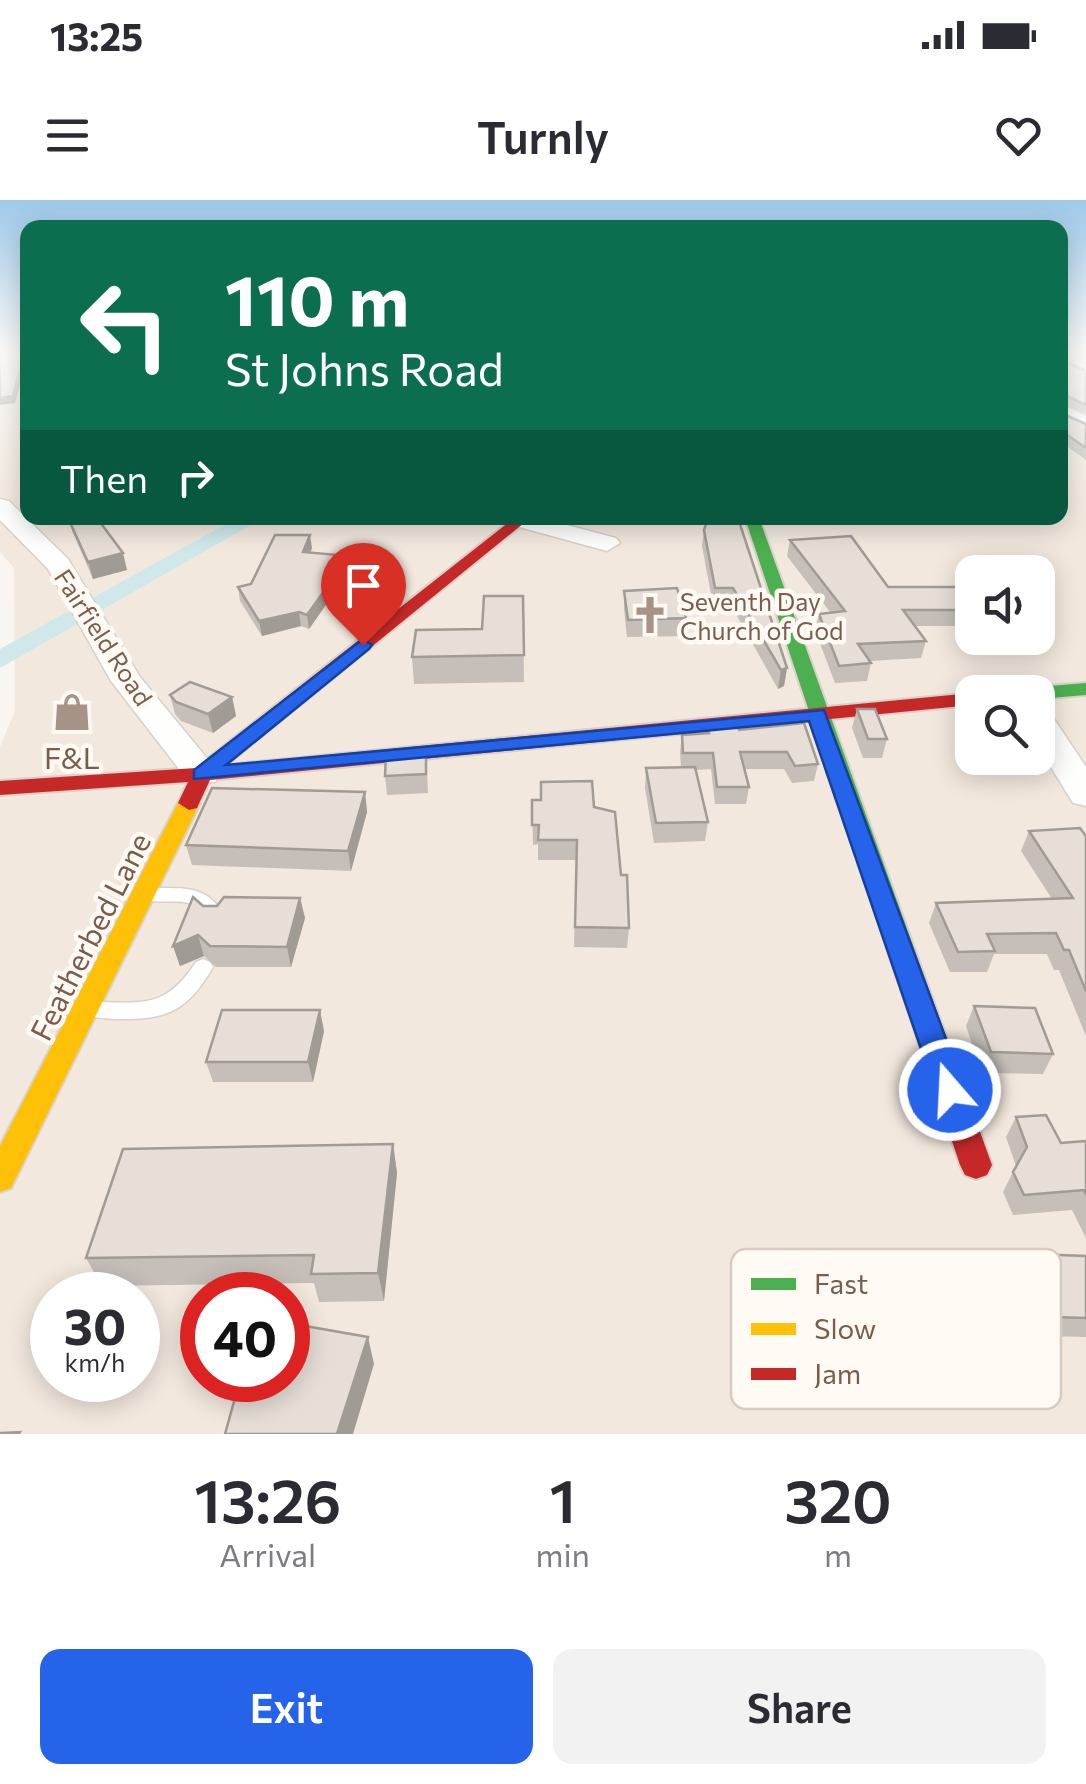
<!DOCTYPE html>
<style>
:root{--surface:#fff;--page:#f2f2f3;--text:#2b2b33;--muted:#7c7c81;--accent:#2563eb}
body{margin:0;font-family:Commissioner,sans-serif;background:var(--page);color:var(--text);height:100vh;display:flex;flex-direction:column;font-size:38px;white-space:nowrap}
*{box-sizing:border-box;margin:0}
p{font-size:32px;color:var(--muted)}
.icon{flex:none;width:55px;height:55px;fill:none;stroke:currentColor;stroke-width:2;stroke-linecap:round;stroke-linejoin:round}
.map{position:relative;height:1234px;overflow:hidden}
.panel{display:flex;flex-direction:column;background:var(--surface);flex:1}
.panel>*{flex:none}
.banner{position:absolute;left:20px;top:20px;width:1048px;height:305px;border-radius:20px;box-shadow:0 5px 25px #0003;background:#0b6e4f;color:#fff;overflow:hidden}
.tools{position:absolute;left:955px;top:355px;display:grid;gap:20px}
.tools a{display:grid;place-items:center;width:100px;height:100px;border-radius:20px;background:var(--surface);box-shadow:0 5px 25px #0003;font-size:50px}
.speed{position:absolute;left:30px;top:1072px;display:flex;gap:20px;font-size:50px;font-weight:700;text-align:center}
.speed>*{display:grid;place-content:center;width:130px;height:130px;border-radius:50%;background:var(--surface);box-shadow:0 5px 25px #0003;line-height:1}
.speed small{font-size:25px;font-weight:400}
.speed .limit{border:15px solid #d22;background:#fff;color:#111}
.pin{position:absolute;display:grid;place-items:center;width:85px;height:85px;color:#fff;margin:-102px -42px;border-radius:50% 50% 50% 0;rotate:-45deg;box-shadow:0 0 10px #0007}
.pin .icon{rotate:45deg}
.me{position:absolute;width:110px;margin:-55px;rotate:341deg;stroke-linejoin:round;filter:drop-shadow(0 0 8px #0008)}
.turn{display:flex;align-items:center;gap:35px;height:210px;padding:0 40px;font-size:45px}
.turn .icon{width:130px;height:130px;stroke-width:2.5}
.turn b{display:block;font-size:70px;line-height:85px}
.then{display:flex;align-items:center;height:95px;padding:0 40px;background:#0003;gap:20px;font-size:38px}
.eta{display:flex;justify-content:space-evenly;align-items:center;height:170px;text-align:center}
.eta b{font-size:60px;font-weight:600;line-height:70px}
.primary-button{display:flex;gap:20px;margin-top:auto;padding:20px 40px}
.primary-button a{flex:1;height:115px;border-radius:20px;background:var(--accent);color:#fff;font-size:40px;font-weight:600;line-height:115px;text-align:center}
.primary-button a+a{background:var(--page);color:var(--text)}
.status{display:flex;justify-content:space-between;align-items:center;height:70px;padding:0 50px;background:var(--surface);direction:ltr}
.status svg{height:28px;fill:currentColor}
header{display:flex;justify-content:space-between;align-items:center;height:130px;padding:0 40px;background:var(--surface);font-size:45px;font-weight:600}
.map>svg:first-child{display:block}
</style>
<div class="status"><b>13:25</b><svg viewBox="0 0 49 12"><path d="M0 12V9h3v3zM5 12V6h3v6zM10 12V3h3v9zM15 12V0h3v12zM26 1h20v11H26zM47 4h2v5h-2z"/></svg></div>
<header><svg class="icon" aria-label="menu" viewBox="0 0 24 24"><path d="M4 6h16M4 12h16M4 18h16"/></svg>Turnly<svg class="icon" aria-label="heart" viewBox="0 0 24 24"><path d="M12 20l-8-8c-3-5 5-10 8-4 3-6 11-1 8 4z"/></svg></header>
<div class="map">
<svg width="1086" height="1234" viewBox="0 0 1086 1234">
<rect width="100%" height="100%" fill="#f9f5f0"/>
<!-- residential -->
<path fill="#f2e8de" fill-rule="evenodd" d="M0 153H27L28 318H1060V153H1086V1234H0V547L15 511 14 368 0 352ZM972 372H1038V438H972ZM972 492H1038V558H972ZM52 1095H138V1180H52ZM202 1095H288V1180H202Z"/>
<g fill="none" stroke-linecap="round" stroke-linejoin="round">
<!-- canal -->
<polygon fill="#d0e8ea" fill-rule="evenodd" points="237,318 263,318 0,468 0,449"/>
<!-- lane casing -->
<g stroke="#d7d1cb" stroke-width="3">
<g id="lane">
<path d="M152 688C186 688 207 685 226 717L223 722H209C192 691 173 706 145 700L142 695 145 690Z"/>
<path d="M203 759 210 762 213 767C190 807 170 820 123 819 112 819 102 819 91 816L88 810 91 804 99 802C148 803 167 806 196 762Z"/>
</g>
</g>
<!-- street casing -->
<g stroke="#d7d1cb" stroke-width="3">
<g id="street">
<polygon points="1060,153 1086,165 1086,179 1060,166"/>
<polygon points="1060,204 1086,216 1086,230 1060,218"/>
<polygon points="0,299 9,301 68,359 140,477 220,574 215,582 189,582 111,481 48,369 0,320"/>
<polygon points="510,318 540,318 616,338 620,343 607,351 512,325"/>
<polygon points="1038,510 1050,513 1086,567 1086,606 1073,603 1038,546"/>
</g>
</g>
<!-- fast casing -->
<g stroke="#d9d2cb" stroke-width="4">
<g id="fast">
<polygon points="745,318 759,318 932,798 928,805 918,808 908,805 904,798"/>
<polygon points="1086,483 1086,495 1038,499 1038,492 1029,492 1038,487"/>
</g>
</g>
<!-- slow casing -->
<g stroke="#d9d2cb" stroke-width="4">
<polygon id="slow" points="189,596 200,603 11,988 0,992 0,946 178,603"/>
</g>
<!-- jam casing -->
<g stroke="#d9d2cb" stroke-width="4">
<g id="jam">
<polygon points="514,318 530,318 226,565 972,493 972,505 210,580 197,608 189,610 178,603 188,582 0,595 0,581 196,568"/>
<polygon points="918,788 928,791 932,798 992,965 987,975 976,979 965,975 960,965 904,798 908,791"/>
</g>
</g>
<!-- lane -->
<use href="#lane" fill="#fefefd" fill-rule="evenodd"/>
<!-- street -->
<use href="#street" fill="#fefefd" fill-rule="evenodd"/>
<!-- fast -->
<use href="#fast" fill="#4caf50" fill-rule="evenodd"/>
<!-- slow -->
<use href="#slow" fill="#ffc107" fill-rule="evenodd"/>
<!-- jam -->
<use href="#jam" fill="#c62828" fill-rule="evenodd"/>
</g>
<!-- wall -->
<g fill="#c6bfb9">
<polygon points="1068,153 1086,153 1086,161"/>
<polygon points="1060,159 1086,171 1086,214 1060,203 1061,213 1086,224 1086,260 1060,241"/>
<polygon points="68,318 127,370 93,379 73,333"/>
<polygon points="704,330 787,468 784,486 778,489 731,405 713,405 702,346"/>
<polygon points="790,340 888,387 971,410 966,426 915,426 926,441 921,458 870,461 871,463 867,481 835,483 815,430 819,414 830,412 787,356"/>
<polygon points="312,348 310,353 349,356 351,369 309,429 301,426 262,436 240,401 238,387 251,384"/>
<polygon points="624,391 686,418 685,436 627,437 624,409"/>
<polygon points="523,396 524,482 414,484 412,457 482,429"/>
<polygon points="170,495 232,497 236,516 213,533 181,521 175,514"/>
<polygon points="857,509 887,539 882,558 863,558 852,528"/>
<polygon points="707,527 739,530 818,564 814,581 792,583 784,569 744,569 749,587 746,604 715,604 711,569 696,570 708,622 705,641 654,643 645,588 646,568 681,567 680,552 682,535 707,533"/>
<polygon points="426,551 428,593 387,595 385,576"/>
<polygon points="365,592 367,612 351,671 192,665 186,645"/>
<polygon points="532,600 594,607 621,675 629,728 627,748 574,747 576,660 538,660 538,644 533,645"/>
<polygon points="1029,631 1086,636 1086,836 1059,770 1054,770 1047,754 994,754 987,772 950,772 929,723 936,703 1052,699 1021,651"/>
<polygon points="300,698 305,718 291,767 216,767 204,756 180,766 173,746 203,706"/>
<polygon points="974,806 1053,854 1043,874 982,873 966,826"/>
<polygon points="324,831 313,882 213,882 206,862"/>
<polygon points="1016,917 1061,943 1086,941 1086,1038 1072,1010 1013,1015 1003,992 1016,966 1006,937"/>
<polygon points="393,944 397,973 384,1101 319,1102 314,1083 102,1086 86,1058"/>
<polygon points="1034,1054 1086,1056 1086,1137 1042,1136 1022,1074"/>
</g>
<!-- shaded-wall -->
<g fill="#a19b96">
<polygon points="24,153 28,153 28,155 15,203 0,205 0,198"/>
<polygon points="310,335 312,348 305,366 303,352"/>
<polygon points="123,353 127,370 93,379 88,362"/>
<polygon points="349,356 351,369 309,429 307,415"/>
<polygon points="299,412 301,426 262,436 259,421"/>
<polygon points="787,468 784,486 778,489 781,470"/>
<polygon points="232,497 236,516 213,533 208,514"/>
<polygon points="365,592 367,612 351,671 348,651"/>
<polygon points="300,698 305,718 291,767 287,747"/>
<polygon points="198,735 204,756 180,766 173,746"/>
<polygon points="320,810 324,831 313,882 308,862"/>
<polygon points="393,944 397,973 384,1101 378,1073"/>
<polygon points="368,1137 374,1164 353,1234 337,1234"/>
</g>
<!-- building -->
<g fill="#e6ded7" stroke="#a19b96" stroke-width="2.5">
<polygon points="0,153 24,153 13,196 0,198"/>
<polygon points="1060,159 1086,171 1086,205 1060,193"/>
<polygon points="1060,198 1061,213 1086,224 1086,248 1060,230"/>
<polygon points="68,318 97,318 123,353 88,362"/>
<polygon points="708,318 738,318 787,468 781,470 733,388 715,388 704,330"/>
<polygon points="275,335 310,335 303,352 349,356 307,415 299,412 259,421 238,387 251,384"/>
<polygon points="851,336 888,387 971,387 971,410 903,410 926,441 858,444 871,463 839,466 819,414 845,411 790,340"/>
<polygon points="677,388 686,418 628,420 624,391"/>
<polygon points="484,396 523,396 524,455 412,457 416,430 482,429"/>
<polygon points="190,482 232,497 208,514 176,502 170,495"/>
<polygon points="857,509 875,509 887,539 868,539"/>
<polygon points="804,523 818,564 795,566 787,552 740,552 749,587 717,587 713,553 683,553 682,535 709,533 707,527 737,524 739,530"/>
<polygon points="426,551 426,574 385,576 386,555"/>
<polygon points="695,567 708,622 656,623 646,568"/>
<polygon points="592,581 594,607 615,612 621,675 627,675 629,728 575,727 577,640 538,640 539,625 532,625 532,600 541,600 541,582"/>
<polygon points="212,588 365,592 348,651 186,645"/>
<polygon points="1080,628 1086,636 1086,791 1069,750 1064,750 1056,733 987,734 995,751 958,752 936,703 1073,698 1029,631"/>
<polygon points="193,697 203,706 217,706 224,697 300,698 287,747 210,746 198,735 173,746"/>
<polygon points="974,806 1035,808 1053,854 991,852"/>
<polygon points="222,810 320,810 308,862 206,862"/>
<polygon points="1046,915 1061,943 1086,941 1086,995 1084,990 1024,995 1013,972 1027,947 1016,917"/>
<polygon points="393,944 378,1073 311,1074 314,1055 86,1058 123,949"/>
<polygon points="1034,1054 1086,1056 1086,1118 1054,1117"/>
<polygon points="288,1123 368,1137 337,1234 225,1234 240,1180 288,1180"/>
<polygon points="20,1232 19,1234 0,1234 0,1233"/>
</g>
<!-- sky -->
<linearGradient id="sky" x2="0" y2="1"><stop stop-color="#9ec9e9"/><stop offset="0.47" stop-color="#fcfaf8"/><stop offset="1" stop-color="#fcfaf8" stop-opacity="0"/></linearGradient>
<rect width="1086" height="326" fill="url(#sky)"/>
<!-- route -->
<polygon fill="#2563eb" stroke="#184099" stroke-width="2.5" points="363,439 372,445 369,449 226,565 824,510 965,890 960,899 950,903 939,899 935,890 809,521 194,579 194,570"/>
<!-- icons -->
<defs>
<g id="church-bare" transform="scale(3)"><path d="M-1.2-6h2.4v3.5h3.3v2.4h-3.3V6h-2.4V-.1h-3.3v-2.4h3.3Z" fill="#a69286" stroke="#fffaf3" stroke-width="2.5" paint-order="stroke"/></g>
<g id="shop-bare" transform="scale(3)"><path d="M-5-2.5h2.3a2.7 3.5 0 0 1 5.4 0H5L5.5 6h-11ZM-1.5-2.5h3a1.5 2.3 0 0 0-3 0Z" fill="#a69286" stroke="#fffaf3" stroke-width="2.5" paint-order="stroke"/></g>
</defs>
<g fill-rule="evenodd">
<use href="#church-bare" x="650" y="415"/>
<use href="#shop-bare" x="72" y="512"/>
</g>
<g text-anchor="middle" dominant-baseline="central" stroke-width="9" stroke-linejoin="round" paint-order="stroke">
<!-- far-poi labels -->
<g font-size="25" fill="#7a5c4d" stroke="#fffaf3" text-anchor="start">
<text x="680" y="401">Seventh Day<tspan x="680" dy="29">Church of God</tspan></text>
</g>
<!-- far-street labels -->
<g font-size="25" fill="#7a5c4d" stroke="#fffaf3">
<text transform="translate(104 437) rotate(57)">Fairfield Road</text>
</g>
<!-- poi labels -->
<g font-size="30" fill="#7a5c4d" stroke="#fffaf3">
<text x="72" y="556">F&amp;L</text>
</g>
<!-- street labels -->
<g font-size="30" fill="#7a5c4d" stroke="#fffaf3">
<text transform="translate(89 736) rotate(-63)">Featherbed Lane</text>
</g>
</g>
<!-- legend -->
<rect x="731" y="1049" width="330" height="160" rx="15" fill="#fffaf3" stroke="#d7cbc1" stroke-width="2.5"/>
<rect x="751" y="1078" width="45" height="12" fill="#4caf50"/>
<rect x="751" y="1123" width="45" height="12" fill="#ffc107"/>
<rect x="751" y="1168" width="45" height="12" fill="#c62828"/>
<g font-size="28" fill="#7a5c4d">
<text x="814" y="1094">Fast</text>
<text x="814" y="1139">Slow</text>
<text x="814" y="1184">Jam</text>
</g>
</svg>
<div class="tools">
<a><svg class="icon" aria-label="sound" viewBox="0 0 24 24"><path d="M4 9h4l5-4v14l-5-4H4zM17 9q2 3 0 6"/></svg></a>
<a><svg class="icon" aria-label="search" viewBox="0 0 24 24"><circle cx="10" cy="10" r="6"/><path d="M15 15l6 6"/></svg></a>
</div>
<div class="speed"><div>30<small>km/h</small></div><div class="limit">40</div></div>
<div class="pin" style="left:363px;top:445px;background:#d93025"><svg class="icon" aria-label="arrive" viewBox="0 0 24 24"><path d="M6 21V4h12l-3 4 3 4H6"/></svg></div>
<svg class="me" style="left:950px;top:890px" viewBox="-20 -20 40 40"><circle r="17" fill="#2563eb" stroke="#fff" stroke-width="3"/><path d="M0-11L8 9 0 5-8 9z" fill="#fff"/></svg>
<div class="banner">
<div class="turn"><svg class="icon" aria-label="left" viewBox="0 0 24 24"><path d="M17 20v-9H6M10 6l-5 5 5 5"/></svg><div><b>110 m</b>St Johns Road</div></div>
<div class="then">Then<svg class="icon" aria-label="right" viewBox="0 0 24 24"><path d="M7 20v-9h11M14 6l5 5-5 5"/></svg></div>
</div>
</div>
<section class="panel">
<div class="eta">
<div><b>13:26</b><p>Arrival</p></div>
<div><b>1</b><p>min</p></div>
<div><b>320</b><p>m</p></div>
</div>
<div class="primary-button"><a>Exit</a><a>Share</a></div>
</section>
